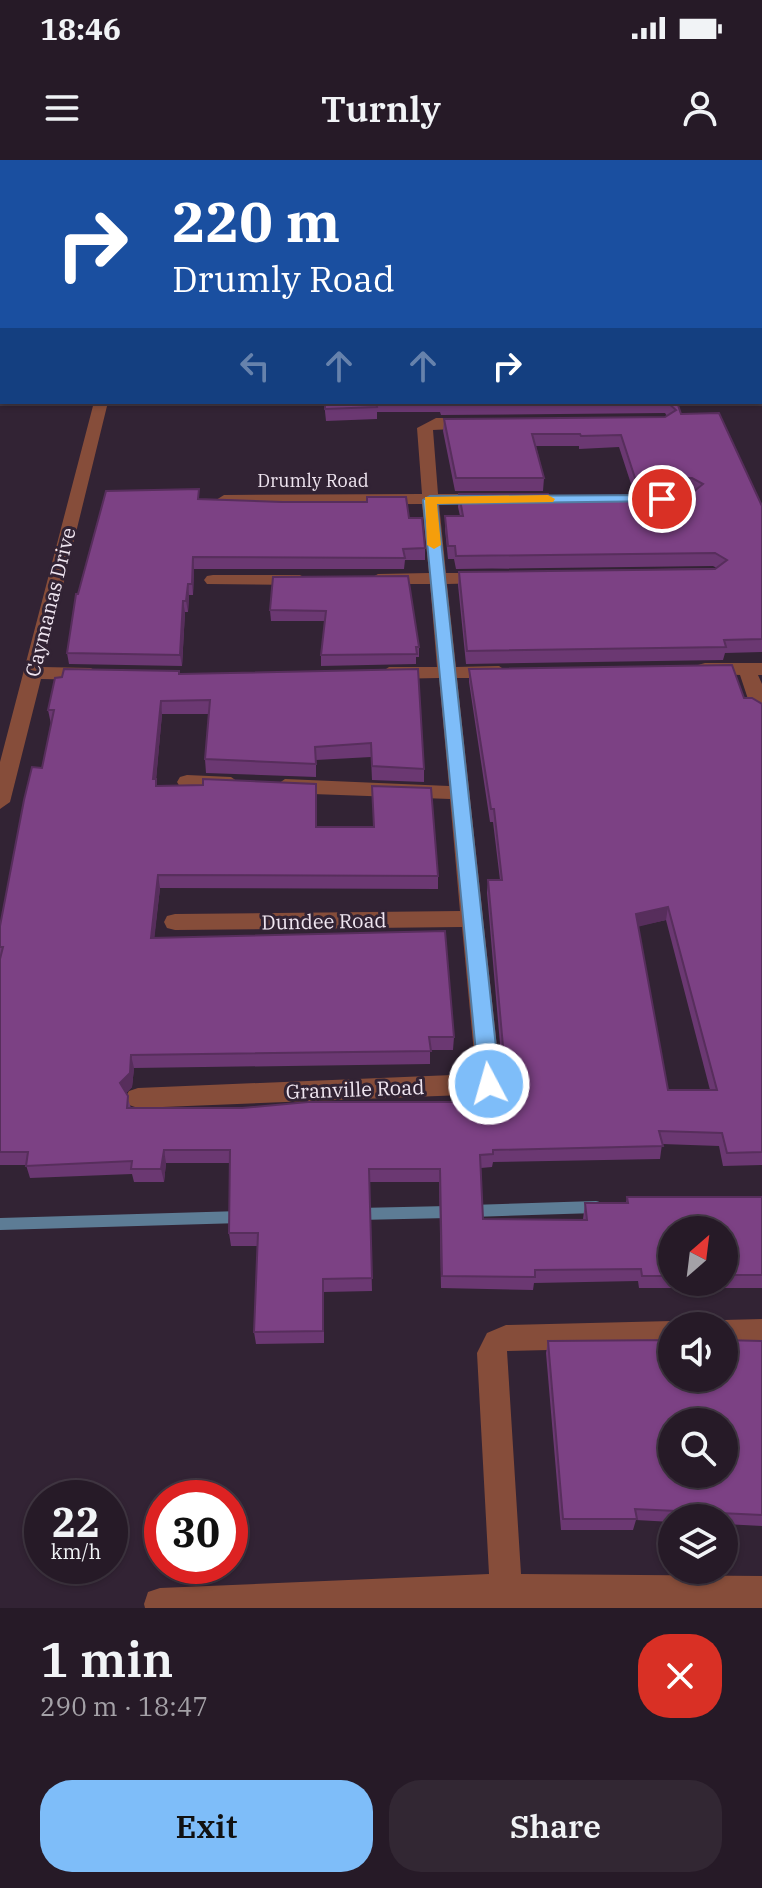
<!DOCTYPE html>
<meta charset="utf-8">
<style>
:root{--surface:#261a27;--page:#322733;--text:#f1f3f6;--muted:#a4a1a7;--line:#423844;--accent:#7ebdf9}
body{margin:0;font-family:"IBM Plex Serif",serif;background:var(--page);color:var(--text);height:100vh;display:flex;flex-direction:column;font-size:30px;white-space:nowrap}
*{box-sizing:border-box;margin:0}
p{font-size:26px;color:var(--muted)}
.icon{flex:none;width:44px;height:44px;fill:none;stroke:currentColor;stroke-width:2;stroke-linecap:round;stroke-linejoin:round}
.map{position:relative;height:1448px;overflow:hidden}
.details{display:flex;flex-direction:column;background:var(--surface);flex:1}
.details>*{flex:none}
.top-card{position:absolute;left:0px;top:0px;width:762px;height:244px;box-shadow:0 2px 6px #0004,0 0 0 2px var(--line);background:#1a4fa0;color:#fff;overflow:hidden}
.needle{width:52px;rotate:28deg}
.buttons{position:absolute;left:658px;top:1056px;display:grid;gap:16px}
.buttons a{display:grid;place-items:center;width:80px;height:80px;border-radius:50%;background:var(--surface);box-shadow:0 2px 6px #0004,0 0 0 2px var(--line);font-size:40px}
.speed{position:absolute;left:24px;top:1320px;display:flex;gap:16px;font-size:40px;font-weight:700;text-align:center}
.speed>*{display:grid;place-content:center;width:104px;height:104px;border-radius:50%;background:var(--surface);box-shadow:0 2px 6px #0004,0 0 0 2px var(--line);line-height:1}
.speed small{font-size:20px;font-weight:400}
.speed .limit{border:12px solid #d22;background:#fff;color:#111}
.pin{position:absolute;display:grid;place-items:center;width:68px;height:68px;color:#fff;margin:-34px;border:4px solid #fff;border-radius:50%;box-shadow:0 2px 8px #0007}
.me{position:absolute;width:88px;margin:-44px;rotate:354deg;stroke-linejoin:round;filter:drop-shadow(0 0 6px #0008)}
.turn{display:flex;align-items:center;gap:28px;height:168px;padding:0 40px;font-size:36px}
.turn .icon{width:104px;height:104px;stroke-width:2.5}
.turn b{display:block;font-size:56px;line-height:68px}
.lanes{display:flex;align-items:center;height:76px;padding:0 40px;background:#0003;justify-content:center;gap:40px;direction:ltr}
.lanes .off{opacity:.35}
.round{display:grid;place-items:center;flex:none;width:84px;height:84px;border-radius:32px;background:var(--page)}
.summary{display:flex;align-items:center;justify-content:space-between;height:136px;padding:0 40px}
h1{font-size:48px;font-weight:600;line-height:60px}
.action{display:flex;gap:16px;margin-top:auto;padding:16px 40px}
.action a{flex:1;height:92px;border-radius:32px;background:var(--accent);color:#111;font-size:32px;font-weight:600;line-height:92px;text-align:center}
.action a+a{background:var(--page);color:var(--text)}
.status{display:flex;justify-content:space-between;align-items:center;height:56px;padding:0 40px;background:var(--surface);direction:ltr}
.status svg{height:22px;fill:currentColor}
header{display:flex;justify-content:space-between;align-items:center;height:104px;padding:0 40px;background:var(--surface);font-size:36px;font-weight:600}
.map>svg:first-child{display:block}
</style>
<div class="status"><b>18:46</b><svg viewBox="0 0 49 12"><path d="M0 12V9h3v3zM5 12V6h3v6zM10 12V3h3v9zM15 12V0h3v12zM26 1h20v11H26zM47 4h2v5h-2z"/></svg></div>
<header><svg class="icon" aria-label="menu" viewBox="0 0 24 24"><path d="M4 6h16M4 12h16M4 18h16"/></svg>Turnly<svg class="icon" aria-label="person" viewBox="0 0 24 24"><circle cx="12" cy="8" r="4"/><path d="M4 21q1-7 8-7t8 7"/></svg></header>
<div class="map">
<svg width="762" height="1448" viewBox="0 0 762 1448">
<rect width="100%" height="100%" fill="#322334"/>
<!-- green -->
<polygon fill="#2b5c22" points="0,0 232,0 2,2 0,144"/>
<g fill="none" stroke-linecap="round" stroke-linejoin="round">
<!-- stream -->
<g stroke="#5d7c95" stroke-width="12">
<polyline points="471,1051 596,1047"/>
<polyline points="359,1054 448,1052"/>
<polyline points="0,1064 241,1057"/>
</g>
<!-- minor -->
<g fill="#864d3a" fill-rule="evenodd">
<polygon points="244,0 257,0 242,2"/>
<polygon points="94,242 108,242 43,507 91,508 100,514 91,520 41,519 10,642 0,649 0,602"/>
<polygon points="436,258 473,258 481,263 473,268 433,270 438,334 487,334 495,339 487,344 439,344 446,413 488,413 497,418 488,423 447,424 456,507 499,506 508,512 499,518 457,518 501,924 498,931 489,934 138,948 129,945 125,938 129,931 138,928 476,914 462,767 175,770 167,768 164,762 167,756 175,754 460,751 450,639 285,633 275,626 285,619 449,626 439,518 389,519 380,513 389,507 437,507 430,424 378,424 369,419 378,414 429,413 422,344 224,345 216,340 224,335 422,334 417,268"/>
<polygon points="213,415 300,415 309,420 300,425 207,424 204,420 207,416"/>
<polygon points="705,503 762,503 762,515 758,515 762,524 762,557 752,551 740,515 698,513 696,509 698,505"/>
<polygon points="187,615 231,617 241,624 231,631 180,627 177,622 180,617"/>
<polygon points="762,1159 762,1185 724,1186 724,1166 713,1166 724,1160"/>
<polygon points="672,1161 683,1166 672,1166 672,1187 507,1191 521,1414 762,1416 762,1448 145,1448 144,1444 148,1432 160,1428 489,1414 477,1193 487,1173 506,1165"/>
</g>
</g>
<!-- wall -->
<g fill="#6b3872" fill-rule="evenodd">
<polygon points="760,40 762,40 762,125 760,126"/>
<polygon points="762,126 762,182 760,183 762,183 762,215 760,215 760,127"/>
<polygon points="0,138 2,139 2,210 0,210"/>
<polygon points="324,242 677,242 681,254 762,346 762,492 725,493 723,500 466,504 458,425 459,412 717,408 713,406 456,409 454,399 448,399 445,369 445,356 460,356 458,347 459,334 550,338 634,337 635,334 692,333 694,332 690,330 633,330 619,287 579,289 579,286 536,286 544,318 543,331 455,331 443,271 444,259 665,257 667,256 665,253 441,255 440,252 377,252 377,259 326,261"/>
<polygon points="200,339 409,358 425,388 425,400 405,400 404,409 194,409 193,435 189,435 188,452 185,452 182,506 69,504 67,493 78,434"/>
<polygon points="273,417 419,487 419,497 416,497 416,504 321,506 321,495 325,461 271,461 270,450"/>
<path d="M418 509 424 609V622L372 620 371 597 316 600V617L206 613 205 599 209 554H162L156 619 157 626 316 667 438 716V729L160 728 154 778 454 877 453 890H430V904L134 908 132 927 126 933 131 948H242L505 942 487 733 488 720H500L493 662H490L469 522V509L744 538 762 544V1005L723 1006 719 986 662 984 660 999 493 1002 492 1007 481 1008 483 1059H583L585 1043H626L627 1037H762V1128H639L638 1121 534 1123 533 1130 441 1128 439 1022H369L372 1131 324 1132V1183L256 1184 254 1172 258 1086H231L229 1073 230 1003H166L164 1022H134L132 1014 30 1018 26 1005H0V766L42 608 51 564 48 550 179 514ZM666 760 710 930H668L638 766ZM672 1070H724V1122H672Z"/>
<polygon points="548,1181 762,1181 762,1366 724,1364 724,1358 672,1358 672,1362 636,1360 633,1370 561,1370 546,1193"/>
</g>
<!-- shaded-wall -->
<g fill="#572e5c">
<polygon points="193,397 194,409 193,435 192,424"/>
<polygon points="188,424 189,435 188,452 186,441"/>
<polygon points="183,441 185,452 182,506 180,495"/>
<polygon points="161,541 162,554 155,632 153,619"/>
<polygon points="158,715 160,728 153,791 151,778"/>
<polygon points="668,747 666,760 633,768 636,754"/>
<polygon points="131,895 134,908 132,927 122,937 120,923"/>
<polygon points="164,990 166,1003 164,1022 161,1009"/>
</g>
<!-- building -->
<g fill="#7c4184" stroke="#572e5c" stroke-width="2" fill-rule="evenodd">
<polygon points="314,0 747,0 749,2 255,2 255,1"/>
<polygon points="760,40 762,40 762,67 760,68"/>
<polygon points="760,72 762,79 762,115 760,116"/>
<polygon points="762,126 762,172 760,173 760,127"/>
<polygon points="0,138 2,139 2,198 0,198"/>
<rect x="760" y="183" width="2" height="20"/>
<polygon points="325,242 376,242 377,247 325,249"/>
<polygon points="441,242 578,242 441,243"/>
<polygon points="667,242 677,242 681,254 719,253 762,346 762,479 724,480 726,487 467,491 459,412 715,409 727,400 715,393 456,396 455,386 448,386 445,356 463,356 459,334 548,334 550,338 635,337 635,334 692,333 703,324 692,318 635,318 621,275 581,276 580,274 532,274 544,318 456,318 444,259 665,257 676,250"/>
<polygon points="199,329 198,339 282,342 367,342 367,337 406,337 409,358 422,358 425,388 403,389 405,398 193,397 192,424 188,424 186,441 183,441 180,495 67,493 76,434 78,434 106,331"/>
<polygon points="408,416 419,487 416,487 417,494 321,495 326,451 270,450 273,417"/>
<path d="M732 505 744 538H752L762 544V992L727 993 722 973 659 971 663 986 493 990V994L480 995 483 1059 587 1060 585 1043H628L627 1037H762V1115H724V1070H672V1116H642L641 1109 535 1110V1117L442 1116 440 1009H369L372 1118 323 1119V1171L254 1172 258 1073H229L230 990H164L161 1009H131L132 1001 26 1006 28 992H0V799L3 787H0V766L24 640 32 607 42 608 54 550H48L55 518 62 517 64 509 179 511V514L418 509 424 609 372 606 371 583 315 587 316 604 205 599 210 540 161 541 153 619H156V626L203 625V619L316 624V667H374L372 626 431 628 438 716 158 715 151 778 445 771 454 877H429L431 891 131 895 130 913 120 923 128 936 127 948H242L308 942H508L488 720H502L494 649H491L469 509ZM668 747 717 930H668L636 754Z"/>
<path d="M672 1180V1218H724V1180L762 1181V1355L635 1349 637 1359H563L548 1181ZM672 1262H724V1314H672Z"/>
</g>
<!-- route -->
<polygon fill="#7ebdf9" stroke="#527ba2" stroke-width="2" points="662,335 666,336 666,341 437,344 500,924 497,930 489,932 482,930 479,924 423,340 430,336"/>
<!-- slow -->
<polygon fill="#f59e0b" points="548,335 555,339 553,342 437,344 441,385 434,389 427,385 425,337"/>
<g text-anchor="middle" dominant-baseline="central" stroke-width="6" stroke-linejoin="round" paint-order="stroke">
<!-- far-street labels -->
<g font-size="18" fill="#f0e6f1" stroke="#322334">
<text x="313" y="320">Drumly Road</text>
</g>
<!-- street labels -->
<g font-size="20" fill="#f0e6f1" stroke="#322334">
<text transform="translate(50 442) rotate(-76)">Caymanas Drive</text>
<text transform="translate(324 761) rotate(-1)">Dundee Road</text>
<text transform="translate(355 929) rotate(-2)">Granville Road</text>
</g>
</g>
</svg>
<div class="buttons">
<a><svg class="needle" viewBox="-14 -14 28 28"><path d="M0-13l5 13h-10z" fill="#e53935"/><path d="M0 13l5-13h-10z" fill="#a4a1a7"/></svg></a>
<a><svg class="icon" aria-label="sound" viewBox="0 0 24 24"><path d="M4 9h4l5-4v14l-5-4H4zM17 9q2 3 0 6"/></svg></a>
<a><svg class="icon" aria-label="search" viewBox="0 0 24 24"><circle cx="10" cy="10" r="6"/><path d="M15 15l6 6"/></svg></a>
<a><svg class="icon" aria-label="layers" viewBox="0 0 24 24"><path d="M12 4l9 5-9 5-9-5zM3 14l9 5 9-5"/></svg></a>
</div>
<div class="speed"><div>22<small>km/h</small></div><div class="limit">30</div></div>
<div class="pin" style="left:662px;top:339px;background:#d93025"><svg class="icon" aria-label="arrive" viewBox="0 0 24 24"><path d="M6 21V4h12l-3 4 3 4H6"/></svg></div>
<svg class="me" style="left:489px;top:924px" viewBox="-20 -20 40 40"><circle r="17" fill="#7ebdf9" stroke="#fff" stroke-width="3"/><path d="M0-11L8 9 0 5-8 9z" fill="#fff"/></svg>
<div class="top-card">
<div class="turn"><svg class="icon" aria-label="right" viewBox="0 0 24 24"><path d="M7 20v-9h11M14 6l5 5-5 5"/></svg><div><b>220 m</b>Drumly Road</div></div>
<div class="lanes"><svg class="icon off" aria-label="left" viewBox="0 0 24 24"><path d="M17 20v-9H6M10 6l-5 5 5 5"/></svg><svg class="icon off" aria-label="ahead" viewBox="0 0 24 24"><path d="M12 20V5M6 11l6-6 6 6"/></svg><svg class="icon off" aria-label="ahead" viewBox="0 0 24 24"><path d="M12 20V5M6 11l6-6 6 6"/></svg><svg class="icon" aria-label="right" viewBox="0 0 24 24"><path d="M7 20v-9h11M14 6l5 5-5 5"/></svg></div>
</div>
</div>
<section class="details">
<div class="summary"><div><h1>1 min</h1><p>290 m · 18:47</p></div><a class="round" style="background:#d93025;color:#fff"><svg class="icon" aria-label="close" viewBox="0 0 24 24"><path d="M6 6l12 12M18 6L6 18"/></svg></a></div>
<div class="action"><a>Exit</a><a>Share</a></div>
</section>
